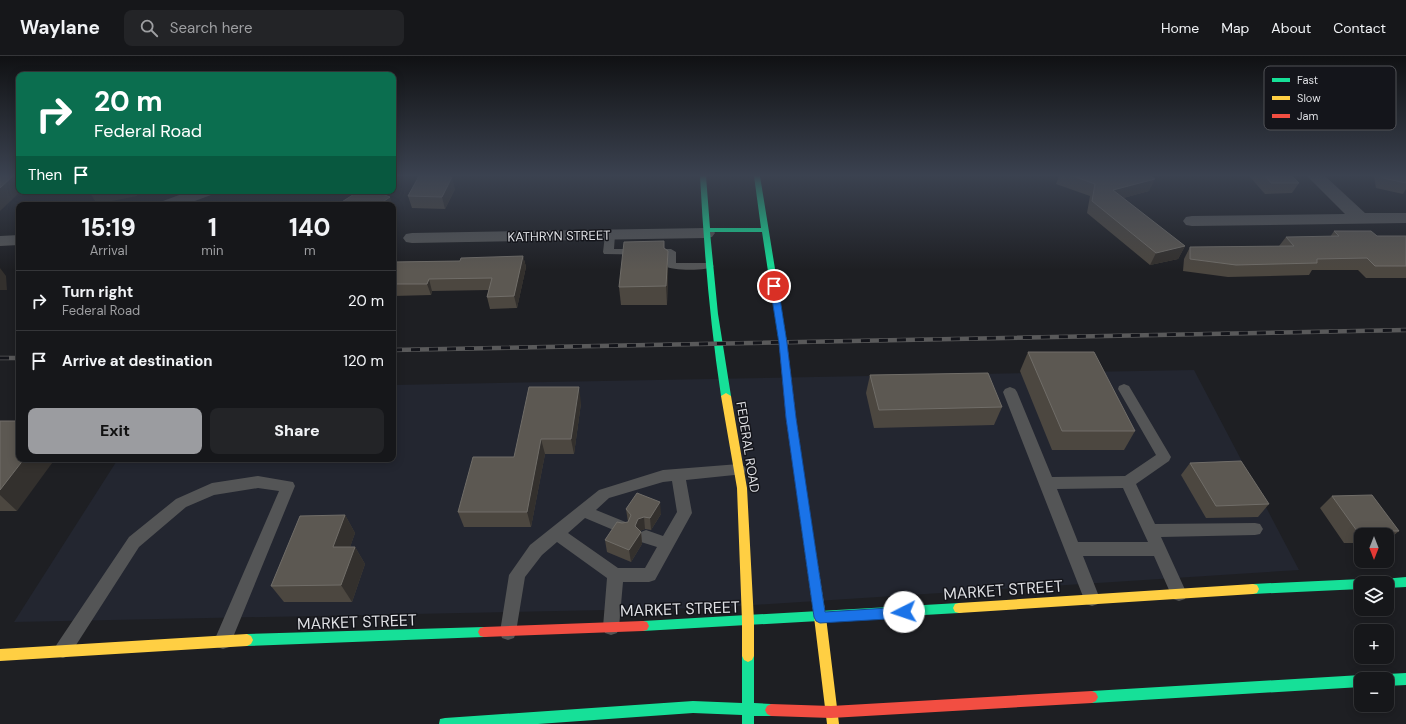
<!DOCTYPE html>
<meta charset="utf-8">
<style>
:root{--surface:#16171a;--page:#232427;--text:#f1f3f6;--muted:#9e9fa2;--line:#353639;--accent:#9b9ca0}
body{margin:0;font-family:"DM Sans",sans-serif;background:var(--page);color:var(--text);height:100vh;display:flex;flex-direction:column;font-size:15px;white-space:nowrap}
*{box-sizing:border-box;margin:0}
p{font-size:13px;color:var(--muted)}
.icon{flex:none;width:22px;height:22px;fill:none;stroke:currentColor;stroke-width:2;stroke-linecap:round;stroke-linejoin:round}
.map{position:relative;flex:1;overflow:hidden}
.drawer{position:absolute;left:16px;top:146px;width:380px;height:260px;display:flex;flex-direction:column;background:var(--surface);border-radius:8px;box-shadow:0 2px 10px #0003,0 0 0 1px var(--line)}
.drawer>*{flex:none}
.banner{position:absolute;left:16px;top:16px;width:380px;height:122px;border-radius:8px;box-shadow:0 2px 10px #0003,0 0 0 1px var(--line);background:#0b6e4f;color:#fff;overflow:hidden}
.needle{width:26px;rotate:180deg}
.controls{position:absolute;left:1354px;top:472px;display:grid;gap:8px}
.controls a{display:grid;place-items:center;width:40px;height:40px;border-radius:8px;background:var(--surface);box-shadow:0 2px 10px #0003,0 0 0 1px var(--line);font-size:20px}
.pin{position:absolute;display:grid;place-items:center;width:34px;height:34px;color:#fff;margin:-17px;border:2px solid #fff;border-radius:50%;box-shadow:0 1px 4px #0007}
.me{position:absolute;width:44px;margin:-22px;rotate:266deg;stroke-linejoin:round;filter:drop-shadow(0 0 3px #0008)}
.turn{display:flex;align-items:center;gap:14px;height:84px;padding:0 12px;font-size:18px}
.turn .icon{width:52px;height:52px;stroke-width:2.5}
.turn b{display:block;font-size:28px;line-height:34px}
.then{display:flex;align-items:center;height:38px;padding:0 12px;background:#0003;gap:8px;font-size:15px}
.eta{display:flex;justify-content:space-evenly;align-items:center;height:68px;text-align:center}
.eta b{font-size:24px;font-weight:800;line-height:28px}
.button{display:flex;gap:8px;margin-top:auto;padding:8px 12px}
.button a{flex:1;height:46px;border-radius:8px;background:var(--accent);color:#111;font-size:16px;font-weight:800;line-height:46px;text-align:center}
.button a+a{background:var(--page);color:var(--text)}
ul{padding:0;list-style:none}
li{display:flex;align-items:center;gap:12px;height:60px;padding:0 12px;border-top:1px solid var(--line)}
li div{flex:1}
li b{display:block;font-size:15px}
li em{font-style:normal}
header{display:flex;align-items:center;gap:24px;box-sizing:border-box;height:56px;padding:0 20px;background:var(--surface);border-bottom:1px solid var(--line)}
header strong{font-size:19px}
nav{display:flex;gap:22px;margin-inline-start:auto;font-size:14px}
.search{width:280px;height:36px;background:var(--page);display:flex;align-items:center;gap:10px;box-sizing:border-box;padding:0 14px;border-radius:8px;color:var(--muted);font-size:15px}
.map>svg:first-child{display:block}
</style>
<header>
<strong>Waylane</strong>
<div class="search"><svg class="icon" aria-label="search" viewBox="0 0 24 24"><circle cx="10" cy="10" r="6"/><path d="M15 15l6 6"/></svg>Search here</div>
<nav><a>Home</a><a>Map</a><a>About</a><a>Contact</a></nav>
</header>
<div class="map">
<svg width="1406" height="668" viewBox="0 0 1406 668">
<rect width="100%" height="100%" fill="#1e1f23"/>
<!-- built -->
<polygon fill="#232630" points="1194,314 1299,514 706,552 14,566 118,403 393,403 393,329"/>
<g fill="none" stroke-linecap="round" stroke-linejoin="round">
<!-- lane -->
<g fill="#545556" fill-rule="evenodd">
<path d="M610 176 615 179 614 193H671L676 196V207H709L714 210C710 215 670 215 666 210V199L604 198 603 196 605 179Z"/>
<path d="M1124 328 1129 330 1171 401 1169 405 1136 428 1155 468 1255 467 1260 468 1263 473 1260 478 1255 479 1161 481 1187 538 1185 543 1179 545 1173 543 1154 500H1083L1100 543 1098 548 1092 550 1086 548 1084 543 1003 336 1005 333 1010 331 1015 333 1017 336 1052 421 1125 420 1156 399 1118 333 1119 330ZM1123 432 1148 486H1078L1057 433Z"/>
<path d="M739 408 744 410 746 414 744 418 686 424 692 457 655 524 649 526H623L619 571 617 577 611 579 605 577 603 571 607 522 557 486 542 499 525 521 516 576 514 582 508 584 502 582 500 576 509 519 530 489 599 434 663 414ZM672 425 677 456 663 480 646 474 641 476 638 481 641 486 657 491 645 512H618L568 477 585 462 623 478 628 477 631 472 628 467 596 454 609 442 663 426Z"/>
<polygon points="258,420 293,426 295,430 229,591 223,593 217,591 214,585 279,435 258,432 214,439 186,451 139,491 69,600 63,602 57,600 54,594 57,588 129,481 176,443 212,427"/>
</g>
<!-- street -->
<g fill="#545556" fill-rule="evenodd">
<polygon points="1307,120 1325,120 1365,157 1406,157 1406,167 1192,170 1186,169 1183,165 1186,161 1192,160 1345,158"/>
<polygon points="190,135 213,135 211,139 184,149 161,149 163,145"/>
<polygon points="706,172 712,173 715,177 712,181 706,182 412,187 406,186 403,182 406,178 412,177"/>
<polygon points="19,179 19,189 0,190 0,180"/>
</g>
<!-- fast -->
<g fill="#16e098" fill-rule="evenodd">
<path d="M700 120H706L710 172H761L754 120H760L787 287 783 290 779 287 762 176H710L718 258 731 340 726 343 721 340C710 267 704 194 700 120Z"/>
<polygon points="1406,521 1406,531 1387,532 1387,527 1381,527 1383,523"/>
<polygon points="1361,523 1365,524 1366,527 1361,527 1361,533 1253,538 1249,537 1247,533 1249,529 1253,528"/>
<polygon points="959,547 963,548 965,552 963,556 959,557 643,575 639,574 637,570 639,566 643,565"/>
<polygon points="484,571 488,572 490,576 488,580 484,581 247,590 243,588 241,584 243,580 247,578"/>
<polygon points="748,594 752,596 754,600 754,647 771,648 775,650 777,654 775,658 771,660 754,660 754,668 742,668 742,659 693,657 538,668 439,668 440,663 445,662 693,645 742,647 742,600 744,596"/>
<polygon points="1406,617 1406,629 1387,630 1387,623 1381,623 1383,620 1387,618"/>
<polygon points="1361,619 1365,621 1366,623 1361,623 1361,631 1092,647 1088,645 1086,641 1088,637 1092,635"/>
</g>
<!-- slow -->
<g fill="#ffcf43" fill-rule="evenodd">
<polygon points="726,337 731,340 747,432 754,565 754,600 752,604 748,606 744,604 742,600 742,565 737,432 721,340"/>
<polygon points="802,435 806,436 807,439 826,561 839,668 827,668 814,561 797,439 798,436"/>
<polygon points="1253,528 1257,529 1259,533 1257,537 1253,538 959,557 955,556 953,552 955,548 959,547"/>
<polygon points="247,578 251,580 253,584 251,588 247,590 0,605 0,593"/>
</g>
<!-- jam -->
<g fill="#f24e42" fill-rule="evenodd">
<polygon points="783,284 787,287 796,362 807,439 806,442 802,443 798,442 797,439 786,362 779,287"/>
<polygon points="643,565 647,566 649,570 647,574 643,575 484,581 480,580 478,576 480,572 484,571"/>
<polygon points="1092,635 1096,637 1098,641 1096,645 1092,647 831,662 771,660 767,658 765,654 767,650 771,648 831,650"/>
</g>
<!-- rail casing -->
<g stroke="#59595a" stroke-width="4.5">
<g id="rail">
<polyline points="393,294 1406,274"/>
<polyline points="0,302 19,302"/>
</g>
</g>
<!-- rail -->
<use href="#rail" stroke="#14151b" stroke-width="3" stroke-dasharray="9" stroke-linecap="butt"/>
</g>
<!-- wall -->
<g fill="#4c4740">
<polygon points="1059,120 1151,120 1149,135 1123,142 1185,190 1178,203 1150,209 1087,157 1090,140 1056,128"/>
<polygon points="1249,120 1292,120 1299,127 1292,137 1265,138"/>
<polygon points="1374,120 1406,120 1406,133 1403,138 1376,132"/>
<polygon points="455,133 445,153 412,152 408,140"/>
<polygon points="1334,175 1377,180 1406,180 1406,222 1366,222 1358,214 1312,214 1309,219 1228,221 1183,215 1184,203 1190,191 1279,190 1286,181 1330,181"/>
<polygon points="664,192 668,213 667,249 621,249 619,231"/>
<polygon points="523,200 526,211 517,252 490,253 487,241 489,234 432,235 431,239 393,240 393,206 460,205"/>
<polygon points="1028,296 1135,375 1124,394 1052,394 1020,315"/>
<polygon points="870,319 1002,351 994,369 874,372 866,337"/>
<polygon points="581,347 574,398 545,398 531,471 464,471 458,456 514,401"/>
<polygon points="0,365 17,455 0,455"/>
<polygon points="1190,407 1269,448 1258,461 1206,462 1181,419"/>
<polygon points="1332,440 1399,475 1387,485 1387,479 1361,479 1361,487 1344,487 1320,452"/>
<polygon points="626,453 661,458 651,474 645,473 640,475 641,476 642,488 631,506 607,496 605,484 622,467 628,466"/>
<polygon points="345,459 355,477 350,491 355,491 365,508 352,546 284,546 271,530"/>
</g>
<!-- shaded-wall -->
<g fill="#33302d">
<polygon points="13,120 19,120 19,135 21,135 0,155 0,132"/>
<polygon points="452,121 455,133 445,153 442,141"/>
<polygon points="1155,123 1149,135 1108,146 1113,134"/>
<polygon points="99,135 138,135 137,140 97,148 90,137"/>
<polygon points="390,141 394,153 393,154 393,149 378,149"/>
<polygon points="1185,190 1178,203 1150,209 1156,197"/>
<polygon points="668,195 668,213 667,249 666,230"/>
<polygon points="523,200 526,211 517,252 514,240"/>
<polygon points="0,212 6,220 7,234 0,234"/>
<polygon points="429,223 432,235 431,239 427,228"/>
<polygon points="579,331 581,347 574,398 571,383"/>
<polygon points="541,383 545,398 531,471 527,456"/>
<polygon points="24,403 55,403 17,455 0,439 0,434"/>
<polygon points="660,446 661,458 651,474 650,462"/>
<polygon points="345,459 355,477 344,508 333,491"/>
<polygon points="644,461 645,473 640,475 635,470 638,463"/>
<polygon points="641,476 642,488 631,506 629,494"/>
<polygon points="355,491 365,508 352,546 341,529"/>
</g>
<!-- building -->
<g fill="#5c5852" stroke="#706d68">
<polygon points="0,120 13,120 0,132"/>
<polygon points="419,120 452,121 442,141 408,140"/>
<polygon points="1073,120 1151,120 1155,123 1113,134 1185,190 1156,197 1092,145 1095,128"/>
<polygon points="1265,120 1292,120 1299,127 1271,127"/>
<polygon points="1382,120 1406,120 1406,127 1383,122"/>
<polygon points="90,135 99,135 90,137"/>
<polygon points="359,135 374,135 390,141 378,149 337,149"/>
<polygon points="1334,175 1371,175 1377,180 1406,180 1406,210 1375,210 1367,202 1317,203 1317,207 1236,209 1190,203 1190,191 1294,190 1286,181 1339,180"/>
<polygon points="664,185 664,192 668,195 666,230 619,231 624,186"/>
<polygon points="523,200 514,240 487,241 492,222 429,223 427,228 393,228 393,206 460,205 461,202"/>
<polygon points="1028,296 1094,296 1135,375 1062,375"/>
<polygon points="988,317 1002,351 879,354 870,319"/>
<polygon points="529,331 579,331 571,383 541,383 527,456 458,456 473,401 514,401"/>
<polygon points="0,365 19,365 19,403 24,403 0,434"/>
<polygon points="1241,405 1269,448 1216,450 1190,407"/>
<polygon points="637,437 660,446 650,462 644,461 638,463 635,470 641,476 629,494 605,484 617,466 622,467 628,466 631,459 626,453"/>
<polygon points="1372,439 1399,475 1357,475 1332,440"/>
<polygon points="345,459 333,491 355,491 341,529 271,530 300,460"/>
</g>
<!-- sky -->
<linearGradient id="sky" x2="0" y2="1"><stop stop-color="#101113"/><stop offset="0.56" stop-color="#3b4250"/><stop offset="1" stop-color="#3b4250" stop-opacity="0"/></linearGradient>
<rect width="1406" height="214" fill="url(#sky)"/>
<!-- route -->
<polygon fill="#1a73e8" stroke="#114b97" points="774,228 778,230 787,287 796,362 825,556 904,551 909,552 910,556 909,560 904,562 820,567 816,565 814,561 786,362 779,287 770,230"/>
<g text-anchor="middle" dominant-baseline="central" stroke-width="3" stroke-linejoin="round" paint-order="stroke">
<!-- street labels -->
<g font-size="13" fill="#dedfe3" stroke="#14151b">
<text transform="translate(559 180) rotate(-1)">KATHRYN STREET</text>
<text transform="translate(748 391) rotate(81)">FEDERAL ROAD</text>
</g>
<!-- near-street labels -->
<g font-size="16" fill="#dedfe3" stroke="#14151b">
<text transform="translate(1003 534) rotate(-4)">MARKET STREET</text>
<text transform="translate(680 553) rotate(-2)">MARKET STREET</text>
<text transform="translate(357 566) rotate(-2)">MARKET STREET</text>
</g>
</g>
<!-- legend -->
<rect x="1264" y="10" width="132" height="64" rx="6" fill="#14151b" stroke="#515257" stroke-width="1"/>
<rect x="1272" y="22" width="18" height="4" fill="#16e098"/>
<rect x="1272" y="40" width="18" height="4" fill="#ffcf43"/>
<rect x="1272" y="58" width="18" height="4" fill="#f24e42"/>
<g font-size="11" fill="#dedfe3">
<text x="1297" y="28">Fast</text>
<text x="1297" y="46">Slow</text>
<text x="1297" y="64">Jam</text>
</g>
</svg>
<div class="controls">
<a><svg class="needle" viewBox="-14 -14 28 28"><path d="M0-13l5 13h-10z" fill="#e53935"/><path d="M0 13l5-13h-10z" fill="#9e9fa2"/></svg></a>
<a><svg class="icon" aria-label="layers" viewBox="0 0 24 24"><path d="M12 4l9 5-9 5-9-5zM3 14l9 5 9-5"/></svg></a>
<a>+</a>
<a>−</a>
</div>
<div class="pin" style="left:774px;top:230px;background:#d93025"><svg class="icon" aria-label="arrive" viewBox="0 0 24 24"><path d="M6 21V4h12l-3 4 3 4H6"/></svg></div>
<svg class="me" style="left:904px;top:556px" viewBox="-20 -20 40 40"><circle r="19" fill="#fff"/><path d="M0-13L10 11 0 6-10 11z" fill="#1a73e8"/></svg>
<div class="banner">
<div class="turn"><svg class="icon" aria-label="right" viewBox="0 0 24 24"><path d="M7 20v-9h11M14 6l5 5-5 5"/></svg><div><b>20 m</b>Federal Road</div></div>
<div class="then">Then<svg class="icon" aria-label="arrive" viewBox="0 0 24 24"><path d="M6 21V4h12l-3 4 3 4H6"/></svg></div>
</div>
<section class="drawer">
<div class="eta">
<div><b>15:19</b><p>Arrival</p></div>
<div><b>1</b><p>min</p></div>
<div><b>140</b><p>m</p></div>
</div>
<ul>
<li><svg class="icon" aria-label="right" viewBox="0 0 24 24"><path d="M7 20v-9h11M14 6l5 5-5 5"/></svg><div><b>Turn right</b><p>Federal Road</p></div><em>20 m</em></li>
<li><svg class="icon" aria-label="arrive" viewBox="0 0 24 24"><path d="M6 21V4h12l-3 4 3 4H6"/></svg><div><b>Arrive at destination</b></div><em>120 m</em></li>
</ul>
<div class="button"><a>Exit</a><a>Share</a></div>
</section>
</div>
